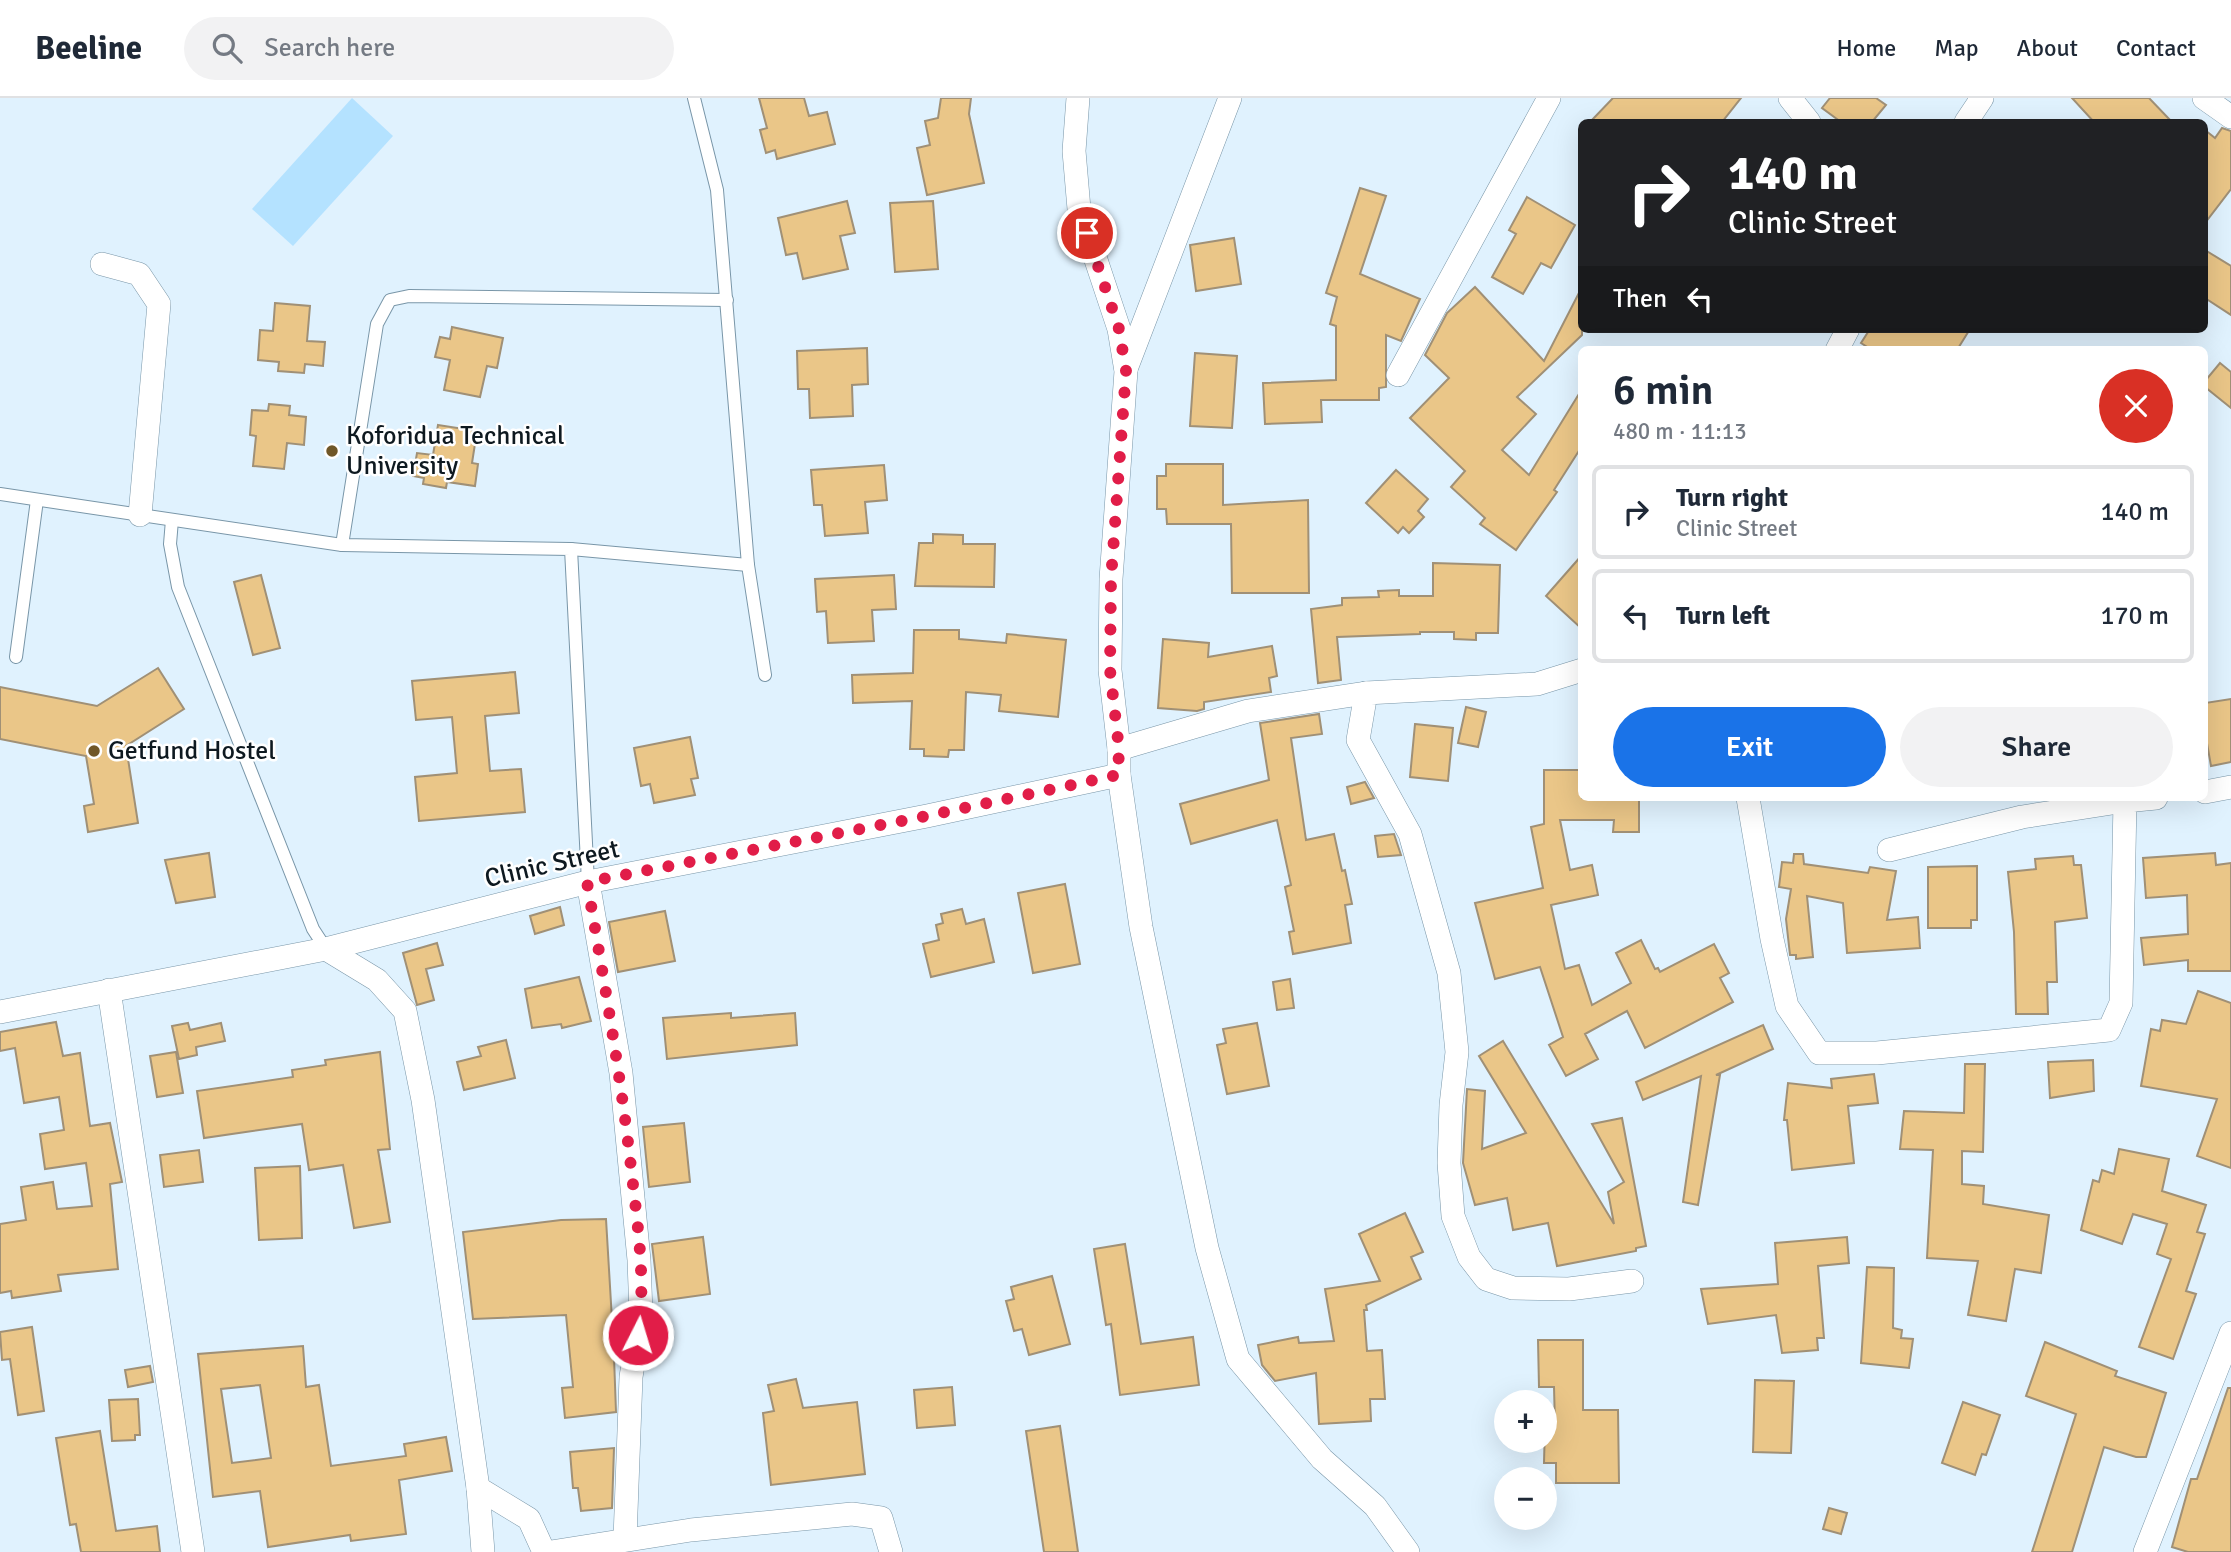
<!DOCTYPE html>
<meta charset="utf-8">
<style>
:root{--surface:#fff;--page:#f2f2f3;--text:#1f2937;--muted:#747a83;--line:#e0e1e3;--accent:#1a73e8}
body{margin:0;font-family:Signika,sans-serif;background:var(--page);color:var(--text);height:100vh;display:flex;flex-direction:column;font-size:26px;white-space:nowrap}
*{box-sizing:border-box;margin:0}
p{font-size:23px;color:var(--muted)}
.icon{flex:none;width:38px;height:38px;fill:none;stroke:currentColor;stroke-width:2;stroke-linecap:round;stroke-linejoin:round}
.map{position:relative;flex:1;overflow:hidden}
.drawer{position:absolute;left:1578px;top:248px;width:630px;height:455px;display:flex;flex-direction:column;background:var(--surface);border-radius:10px;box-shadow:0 7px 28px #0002}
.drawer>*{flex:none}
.banner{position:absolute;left:1578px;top:21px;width:630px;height:214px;border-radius:10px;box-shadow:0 7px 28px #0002;background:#202124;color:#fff;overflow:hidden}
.controls{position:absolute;left:1494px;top:1292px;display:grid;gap:14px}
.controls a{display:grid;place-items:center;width:63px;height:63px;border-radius:50%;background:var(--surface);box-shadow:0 7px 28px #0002;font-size:35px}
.pin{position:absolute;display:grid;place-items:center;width:60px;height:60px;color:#fff;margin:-30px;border:4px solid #fff;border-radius:50%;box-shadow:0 2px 7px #0007}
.me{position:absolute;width:77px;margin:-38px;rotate:5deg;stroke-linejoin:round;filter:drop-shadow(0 0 5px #0008)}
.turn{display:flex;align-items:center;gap:24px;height:147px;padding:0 35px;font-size:32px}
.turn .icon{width:91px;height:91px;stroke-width:2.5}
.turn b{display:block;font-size:49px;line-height:60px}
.then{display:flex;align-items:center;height:66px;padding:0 35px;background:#0003;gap:14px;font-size:26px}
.round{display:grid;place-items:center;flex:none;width:74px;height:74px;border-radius:37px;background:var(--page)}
.summary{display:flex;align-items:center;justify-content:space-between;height:119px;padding:0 35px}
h1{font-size:42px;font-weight:600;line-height:52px}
.button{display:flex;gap:14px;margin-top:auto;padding:14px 35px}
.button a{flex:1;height:80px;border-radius:42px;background:var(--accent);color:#fff;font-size:28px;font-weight:600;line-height:80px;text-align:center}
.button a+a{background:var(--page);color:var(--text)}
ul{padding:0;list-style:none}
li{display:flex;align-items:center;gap:21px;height:94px;margin:0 14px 10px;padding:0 21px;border:4px solid var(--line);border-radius:10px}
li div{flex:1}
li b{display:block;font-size:26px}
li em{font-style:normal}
header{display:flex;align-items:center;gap:42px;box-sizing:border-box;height:98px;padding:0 35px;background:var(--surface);border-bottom:2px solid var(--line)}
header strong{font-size:33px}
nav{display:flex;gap:38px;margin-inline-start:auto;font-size:24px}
.search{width:490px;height:63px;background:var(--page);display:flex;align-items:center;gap:18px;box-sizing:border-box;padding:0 24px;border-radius:38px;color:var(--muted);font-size:26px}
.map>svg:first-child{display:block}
</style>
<header>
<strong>Beeline</strong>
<div class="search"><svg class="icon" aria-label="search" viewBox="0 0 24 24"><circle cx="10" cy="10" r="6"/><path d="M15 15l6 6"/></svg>Search here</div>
<nav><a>Home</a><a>Map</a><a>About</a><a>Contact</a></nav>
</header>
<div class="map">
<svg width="2231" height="1454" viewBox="0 0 2231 1454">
<rect width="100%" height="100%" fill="#e0f2fe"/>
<!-- green -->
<polygon fill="#b4e2ff" points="352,0 393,38 293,148 252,111"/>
<!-- building -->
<g fill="#eac688" stroke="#a09076" stroke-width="2" fill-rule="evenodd">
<polygon points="759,0 804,0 809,18 827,14 835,46 777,61 775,52 766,55 760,32 767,30"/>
<polygon points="941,0 971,0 969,16 984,85 927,97 917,50 930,47 925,23 938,20"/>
<polygon points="1613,0 1741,0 1722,24 1590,24"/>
<polygon points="1830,0 1876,0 1886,7 1872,24 1841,24 1822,10"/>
<polygon points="2072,0 2149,0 2172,24 2094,24"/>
<polygon points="2222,30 2231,33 2231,91 2205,125 2205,32 2215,40"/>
<polygon points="1360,90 1386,98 1360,176 1420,201 1401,243 1386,237 1386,289 1379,290 1379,302 1321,302 1322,324 1265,326 1263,285 1336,282 1336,228 1330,226 1337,199 1326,195"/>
<polygon points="1527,99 1575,127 1551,170 1541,165 1523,196 1492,179 1516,136 1509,132"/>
<polygon points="847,103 855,135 840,138 848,171 803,181 797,155 786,157 778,120"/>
<polygon points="933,103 938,171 895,174 890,105"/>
<polygon points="1234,140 1241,186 1196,193 1190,147"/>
<polygon points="2205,152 2231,168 2231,217 2205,200"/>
<polygon points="1475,189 1544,263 1582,189 1582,237 1517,299 1536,316 1502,352 1529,377 1582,291 1582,348 1554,392 1557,394 1516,452 1480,426 1485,420 1451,389 1465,373 1410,320 1449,280 1425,257 1447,215"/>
<polygon points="275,205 310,208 307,243 325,244 323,268 305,266 304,275 278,273 279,264 258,262 260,232 273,233"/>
<polygon points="452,229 503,240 497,270 487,268 480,299 444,292 450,262 435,259 440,239 450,241"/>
<polygon points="1870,231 1970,231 1957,252 1872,252 1861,245"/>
<polygon points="867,250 868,286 852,287 853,318 810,320 809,291 798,291 797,253"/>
<polygon points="1195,255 1237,258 1232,330 1190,328"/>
<polygon points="2220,265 2231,274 2231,310 2205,289 2205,283"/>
<polygon points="269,306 290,308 289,317 306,319 304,347 287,345 284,371 253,368 256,338 250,337 252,312 268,313"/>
<polygon points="438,327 477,333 472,365 478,366 475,388 447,384 446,390 423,386 424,380 413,378 417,355 433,357"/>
<polygon points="1166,366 1223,366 1223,407 1308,402 1309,495 1232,495 1231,426 1167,426 1166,411 1157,411 1157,378 1166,378"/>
<polygon points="884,367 887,402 865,404 868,435 825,438 822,407 814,407 811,372"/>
<polygon points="1396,372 1428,401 1418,413 1424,419 1409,435 1403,429 1398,435 1366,405"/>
<polygon points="933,436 963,437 963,446 995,446 994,489 915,488 919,445 933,445"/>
<polygon points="1582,457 1582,531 1546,498"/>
<polygon points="1433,465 1500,467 1498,535 1476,535 1476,542 1454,541 1454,534 1420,534 1420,536 1337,539 1341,582 1318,585 1311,511 1342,507 1342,500 1379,499 1378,493 1399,492 1399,498 1433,498"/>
<polygon points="261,477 280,550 253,557 234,484"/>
<polygon points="894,477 896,511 872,512 874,543 828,545 826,513 817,514 815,481"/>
<polygon points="914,532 959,532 959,541 1006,545 1007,536 1066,542 1058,619 999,613 1001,597 966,594 964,652 949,652 948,659 924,658 924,651 910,651 912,603 853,605 852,577 913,575"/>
<polygon points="1163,541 1209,545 1208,559 1272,548 1277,578 1269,580 1271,594 1204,604 1204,611 1197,613 1158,610"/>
<polygon points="158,570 184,611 126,648 138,725 88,734 84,708 94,706 86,658 0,641 0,589 97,608"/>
<polygon points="515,574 519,615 485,618 490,673 521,671 525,714 419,723 415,679 457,675 452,619 416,622 412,583"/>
<polygon points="2231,601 2231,664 2211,668 2205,634 2205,605"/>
<polygon points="1466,609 1486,614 1478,649 1458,645"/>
<polygon points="1319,616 1322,636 1291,640 1306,742 1334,736 1342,773 1345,772 1352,806 1345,807 1351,845 1293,856 1289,834 1294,833 1285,789 1291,787 1277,722 1191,746 1180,706 1269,682 1260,625"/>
<polygon points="1415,626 1453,630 1448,683 1410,679"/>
<polygon points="690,639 698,680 691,681 695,697 654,705 650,686 641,688 634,650"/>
<polygon points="1544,672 1582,672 1582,700 1639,700 1639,734 1613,734 1614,722 1560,722 1570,772 1592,767 1598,797 1551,807 1565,871 1579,867 1592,907 1631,885 1616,855 1641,842 1655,871 1658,870 1660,874 1714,846 1729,875 1720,880 1733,904 1645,950 1627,913 1585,936 1598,961 1566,978 1549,947 1563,939 1540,869 1495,881 1475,805 1543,790 1531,729 1544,726"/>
<polygon points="1365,684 1374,700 1351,706 1347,689"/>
<polygon points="1394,736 1401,757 1378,759 1375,738"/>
<polygon points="209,755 215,799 176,805 165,762"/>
<polygon points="2215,755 2216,767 2231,765 2231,873 2188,873 2188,862 2144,867 2141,840 2188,836 2187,797 2146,800 2143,760"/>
<polygon points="1794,756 1803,756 1804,766 1868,775 1870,769 1896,773 1887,822 1918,819 1920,850 1847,855 1843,805 1807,798 1813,859 1796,861 1796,857 1790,857 1786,821 1791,791 1779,789 1782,764 1793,765"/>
<polygon points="2073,758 2074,767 2081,767 2087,820 2055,824 2057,884 2047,884 2048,916 2016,916 2014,834 2008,774 2036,771 2035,761"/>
<polygon points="1977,768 1977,822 1971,822 1971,830 1928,830 1928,769"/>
<polygon points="1065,786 1080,866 1033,875 1018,795"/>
<polygon points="560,809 564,827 535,836 530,818"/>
<polygon points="962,811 966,826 984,821 994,864 931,879 923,846 939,842 936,827 943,825 941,816"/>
<polygon points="665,813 675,863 618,874 609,824"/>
<polygon points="437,845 443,867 426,871 434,902 417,907 403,855"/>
<polygon points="579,879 591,923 562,930 561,926 532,930 525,891"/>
<polygon points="1290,881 1294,910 1277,912 1273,884"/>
<polygon points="2198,893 2231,905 2231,1070 2197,1058 2217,1001 2141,988 2151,931 2160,933 2162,922 2186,926"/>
<polygon points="731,915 731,920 795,915 797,947 667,961 663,920"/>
<polygon points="56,924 63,958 80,955 90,1028 110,1025 122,1084 110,1086 118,1171 58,1177 61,1193 12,1200 11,1193 0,1195 0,1126 26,1122 21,1089 53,1084 57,1111 92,1108 86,1065 45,1071 40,1036 64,1032 59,999 24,1005 15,950 0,953 0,934"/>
<polygon points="188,925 190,932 221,925 225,943 196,949 197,957 179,961 172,928"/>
<polygon points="1257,925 1269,988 1227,996 1217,947 1226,945 1223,931"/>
<polygon points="1763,927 1773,951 1716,977 1720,977 1698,1107 1683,1104 1701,978 1643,1002 1636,984"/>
<polygon points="506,942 515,980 464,992 457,964 481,958 478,949"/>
<polygon points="1503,943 1614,1126 1608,1094 1624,1084 1592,1026 1622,1020 1646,1148 1636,1150 1636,1153 1557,1168 1548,1125 1513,1132 1507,1100 1475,1107 1463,1065 1467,991 1485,993 1482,1051 1526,1035 1479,958"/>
<polygon points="176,954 183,995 157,999 150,958"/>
<polygon points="380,954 390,1051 378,1052 390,1124 354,1130 343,1067 309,1072 302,1026 204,1040 197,993 293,979 292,972 326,967 325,962"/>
<polygon points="2093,962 2094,993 2050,1000 2048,964"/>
<polygon points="1965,966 1985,966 1983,1054 1962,1053 1962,1086 1984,1088 1983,1106 2049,1117 2041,1175 2015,1171 2006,1223 1968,1217 1978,1163 1927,1160 1933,1052 1900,1051 1904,1013 1964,1015"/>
<polygon points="1874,976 1878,1005 1848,1008 1854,1065 1792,1072 1787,1022 1784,1022 1788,985 1832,990 1831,981"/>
<polygon points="684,1025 690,1084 649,1089 643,1029"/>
<polygon points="2119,1051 2169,1061 2162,1093 2206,1107 2197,1134 2205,1136 2186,1193 2196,1196 2173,1261 2139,1249 2171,1161 2157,1156 2167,1126 2133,1116 2122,1146 2081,1132 2093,1082 2099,1084 2102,1072 2114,1076"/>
<polygon points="199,1052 203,1084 164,1089 160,1057"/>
<polygon points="300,1068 302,1140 259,1142 255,1070"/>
<polygon points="1405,1115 1423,1154 1411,1159 1421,1181 1366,1207 1367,1212 1364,1212 1367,1253 1382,1252 1385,1301 1370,1301 1371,1323 1319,1326 1316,1275 1275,1283 1262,1267 1258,1247 1298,1239 1299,1245 1334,1243 1325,1191 1380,1183 1359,1136"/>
<polygon points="606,1121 612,1222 616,1222 620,1258 614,1259 616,1314 565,1320 562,1290 573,1289 566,1217 473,1221 463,1134 561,1122"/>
<polygon points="703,1139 710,1196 659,1203 652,1146"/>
<polygon points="1847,1139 1849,1165 1818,1168 1824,1240 1817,1240 1818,1252 1782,1255 1776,1217 1708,1226 1701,1191 1778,1186 1775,1145"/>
<polygon points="1125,1146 1141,1246 1193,1239 1199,1287 1120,1297 1111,1226 1106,1227 1094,1151"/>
<polygon points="1867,1169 1894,1170 1893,1230 1902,1232 1901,1240 1913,1241 1909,1270 1861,1265"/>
<polygon points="1052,1178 1070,1246 1029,1257 1022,1231 1014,1233 1006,1203 1014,1201 1011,1189"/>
<polygon points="32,1229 44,1313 18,1317 10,1261 2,1262 0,1234"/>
<polygon points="1538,1242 1583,1242 1583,1312 1618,1312 1619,1385 1556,1385 1556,1365 1544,1365 1545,1327 1555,1327 1554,1289 1539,1289"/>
<polygon points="2045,1244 2117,1273 2115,1278 2166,1295 2146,1359 2136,1359 2104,1349 2072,1454 2032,1454 2076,1316 2026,1298"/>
<path d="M303 1248 306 1289 319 1287 331 1368 406 1358 404 1346 446 1339 452 1373 399 1382 406 1436 351 1443 350 1437 268 1449 260 1393 213 1399 198 1256ZM260 1287 271 1360 232 1365 221 1291Z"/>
<polygon points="150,1268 153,1284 128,1289 125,1272"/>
<polygon points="796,1281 803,1310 857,1304 865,1376 771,1387 763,1315 774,1313 768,1287"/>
<polygon points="1755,1282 1794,1283 1791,1355 1753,1354"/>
<polygon points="952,1289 955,1327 917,1330 914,1292"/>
<polygon points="2228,1290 2231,1290 2231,1454 2188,1454 2172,1449 2191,1381 2197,1381"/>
<polygon points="138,1301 140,1337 135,1337 135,1342 112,1343 109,1302"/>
<polygon points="1963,1304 2000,1317 1986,1357 1982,1356 1975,1377 1942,1365"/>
<polygon points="1060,1328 1078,1454 1044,1454 1026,1333"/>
<polygon points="100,1333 116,1433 157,1428 160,1454 81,1454 76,1426 70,1427 56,1340"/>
<polygon points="614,1350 612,1410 581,1413 578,1390 573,1390 570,1354"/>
<polygon points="1829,1410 1847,1415 1841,1436 1823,1431"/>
</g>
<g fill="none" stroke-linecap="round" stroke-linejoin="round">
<!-- lane casing -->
<g stroke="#7996a8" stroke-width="14">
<g id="lane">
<polyline points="694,0 717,92 748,467 765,577"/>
<polyline points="0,396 342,447 571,451 588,784"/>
<polyline points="172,422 170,446 178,489 313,831 326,851"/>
<polyline points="342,447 377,226 390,202 409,198 727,202"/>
<polyline points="571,451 748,467"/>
<polyline points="16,559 37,402"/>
</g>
</g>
<!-- street casing -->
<g stroke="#7996a8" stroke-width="24">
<g id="street">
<polyline points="1078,0 1074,53 1079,111 1119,231 1126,273 1111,481 1110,572 1119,651 1119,677 1141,829 1207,1150 1238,1261 1322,1361 1375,1408 1408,1454"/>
<polyline points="1790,0 1809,24"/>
<polyline points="2204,0 2231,19"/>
<polyline points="1966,24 1982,0"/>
<polyline points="102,166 139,176 159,206 140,417"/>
<polyline points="1837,252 1848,231"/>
<polyline points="1126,271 1230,0"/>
<polyline points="1398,277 1549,0"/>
<polyline points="1582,572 1537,586 1366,595 1358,642 1410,736 1449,875 1457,954 1451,1007 1449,1065 1453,1118 1469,1159 1486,1181 1513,1190 1569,1191 1632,1183"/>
<polyline points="1119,651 1248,613 1366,595"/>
<polyline points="2205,694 2231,689"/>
<polyline points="1748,700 1772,841 1787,908 1819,955 1877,955 2109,932 2121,905 2125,703 2156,700"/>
<polyline points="1889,752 2022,719 2125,703"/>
<polyline points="588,784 621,975 639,1162 641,1216 631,1279 625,1441"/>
<polyline points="326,851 377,882 405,913 423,1002 478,1390 483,1454"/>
<polyline points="109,892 193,1454"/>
<polyline points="0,914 326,851 588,784 927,718 1119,677"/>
<polyline points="478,1390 529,1421 544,1454"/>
<polyline points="551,1454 691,1432 852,1416 881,1420 891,1454"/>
<polyline points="2145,1454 2231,1235"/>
</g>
</g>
<!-- lane -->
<use href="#lane" stroke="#fff" stroke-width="12"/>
<!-- street -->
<use href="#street" stroke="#fff" stroke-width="23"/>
</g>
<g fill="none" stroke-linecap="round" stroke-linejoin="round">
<!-- route -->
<path stroke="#e11d48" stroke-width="12" stroke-dasharray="0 21.6" d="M638 1237C646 1185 638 1130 632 1078 621 979 604 882 587 784L927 718 1118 677 1119 651 1110 572 1111 481 1126 273 1119 231 1087 135"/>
</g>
<!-- markers -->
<g fill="#705728" stroke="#fff" stroke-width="2.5">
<circle cx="332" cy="353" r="7"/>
<circle cx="94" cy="653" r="7"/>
</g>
<g text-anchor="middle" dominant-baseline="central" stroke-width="5" stroke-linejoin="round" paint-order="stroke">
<!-- poi labels -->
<g font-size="26" fill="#0e1920" stroke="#fff" text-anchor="start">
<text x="346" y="338">Koforidua Technical<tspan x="346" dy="30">University</tspan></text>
<text x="108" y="653">Getfund Hostel</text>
</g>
<!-- street labels -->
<g font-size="26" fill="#0e1920" stroke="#fff">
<text transform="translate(552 766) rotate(-13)">Clinic Street</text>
</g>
</g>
</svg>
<div class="controls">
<a>+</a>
<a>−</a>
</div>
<div class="pin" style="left:1087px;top:135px;background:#d93025"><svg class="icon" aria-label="arrive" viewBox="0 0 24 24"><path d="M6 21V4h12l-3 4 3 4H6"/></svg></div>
<svg class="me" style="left:638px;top:1237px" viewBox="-20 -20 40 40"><circle r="17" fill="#e11d48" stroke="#fff" stroke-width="3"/><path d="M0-11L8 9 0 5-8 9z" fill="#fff"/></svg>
<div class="banner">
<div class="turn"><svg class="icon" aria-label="right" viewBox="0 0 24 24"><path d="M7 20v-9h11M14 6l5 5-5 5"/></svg><div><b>140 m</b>Clinic Street</div></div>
<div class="then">Then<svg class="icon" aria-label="left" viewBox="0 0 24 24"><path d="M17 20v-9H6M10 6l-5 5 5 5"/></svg></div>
</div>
<section class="drawer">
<div class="summary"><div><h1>6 min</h1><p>480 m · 11:13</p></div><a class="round" style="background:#d93025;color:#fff"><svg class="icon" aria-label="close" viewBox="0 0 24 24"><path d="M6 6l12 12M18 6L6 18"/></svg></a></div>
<ul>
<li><svg class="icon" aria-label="right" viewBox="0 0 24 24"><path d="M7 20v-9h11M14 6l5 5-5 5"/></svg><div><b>Turn right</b><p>Clinic Street</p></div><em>140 m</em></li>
<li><svg class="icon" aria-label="left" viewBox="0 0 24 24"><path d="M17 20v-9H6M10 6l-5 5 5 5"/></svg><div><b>Turn left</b></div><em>170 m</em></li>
</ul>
<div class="button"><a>Exit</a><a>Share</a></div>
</section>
</div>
